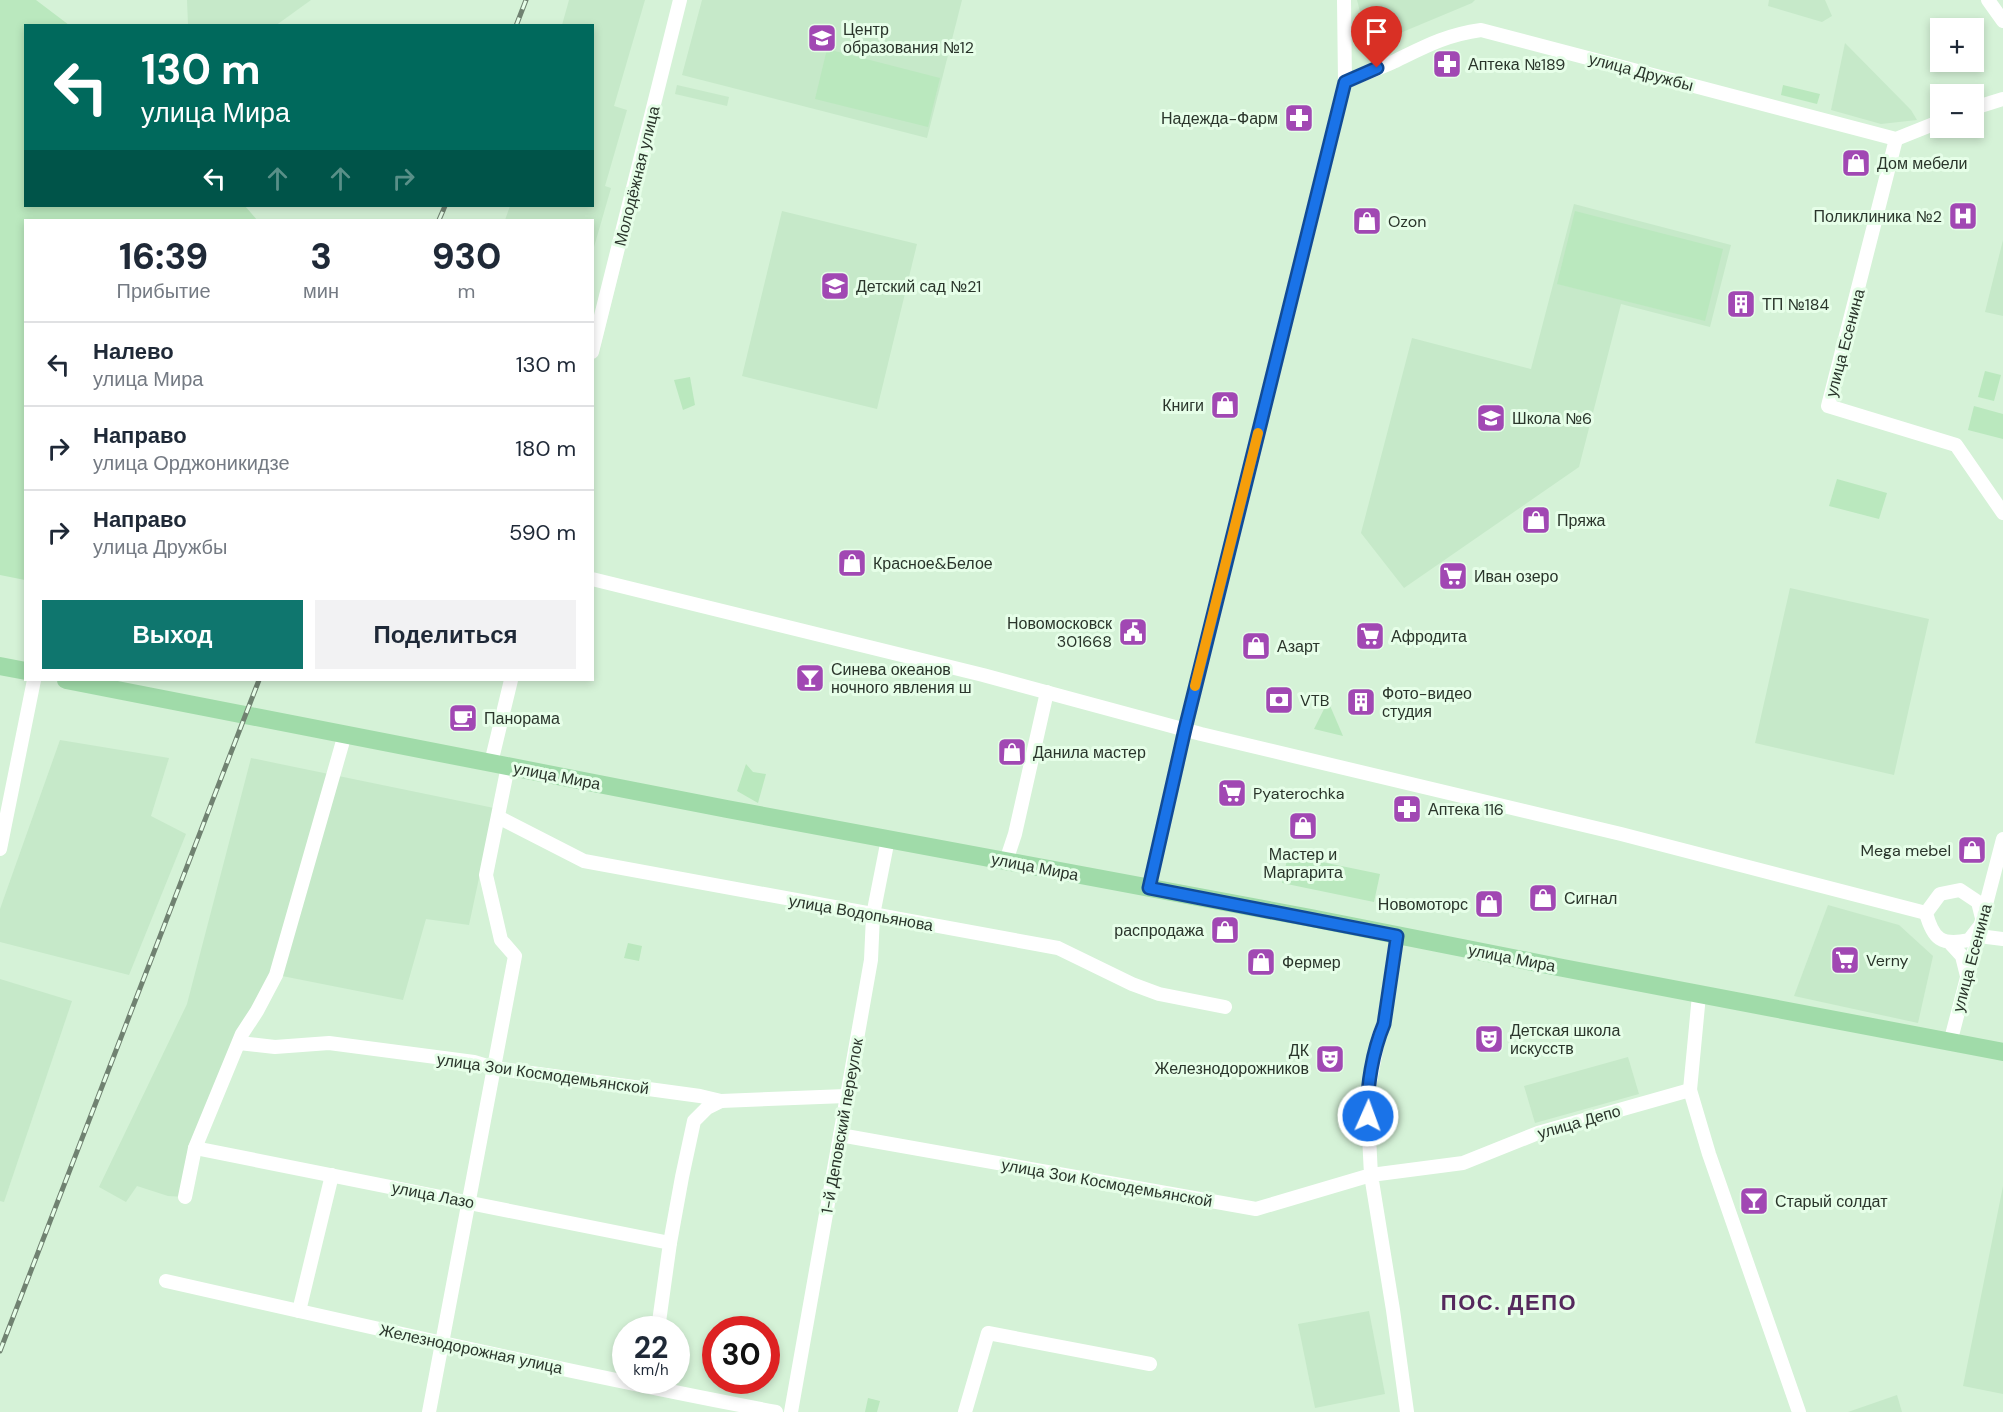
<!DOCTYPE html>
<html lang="ru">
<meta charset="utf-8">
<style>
:root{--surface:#fff;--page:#f2f2f3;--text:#1f2937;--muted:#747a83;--line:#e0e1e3;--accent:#0f766e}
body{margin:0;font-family:"DM Sans",sans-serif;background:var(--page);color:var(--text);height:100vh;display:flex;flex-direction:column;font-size:22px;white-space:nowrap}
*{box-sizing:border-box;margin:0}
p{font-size:20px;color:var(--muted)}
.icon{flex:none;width:33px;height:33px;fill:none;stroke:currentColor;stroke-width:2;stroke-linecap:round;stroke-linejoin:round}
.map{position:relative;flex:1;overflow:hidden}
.drawer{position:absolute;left:24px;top:219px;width:570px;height:462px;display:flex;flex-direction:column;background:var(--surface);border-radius:0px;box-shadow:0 3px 9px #0003}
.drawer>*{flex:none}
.banner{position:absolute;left:24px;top:24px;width:570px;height:183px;border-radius:0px;box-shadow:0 3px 9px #0003;background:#00695c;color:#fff;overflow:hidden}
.controls{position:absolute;left:1930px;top:18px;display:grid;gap:12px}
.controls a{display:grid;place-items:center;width:54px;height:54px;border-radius:0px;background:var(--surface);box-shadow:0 3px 9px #0003;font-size:30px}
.speed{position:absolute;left:612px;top:1316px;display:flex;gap:12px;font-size:30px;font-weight:700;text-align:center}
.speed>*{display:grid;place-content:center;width:78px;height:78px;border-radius:50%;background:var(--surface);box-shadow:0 3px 9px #0003;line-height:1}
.speed small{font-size:15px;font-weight:400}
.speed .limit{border:9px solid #d22;background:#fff;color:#111}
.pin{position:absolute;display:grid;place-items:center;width:51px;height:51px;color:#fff;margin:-62px -26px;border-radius:50% 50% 50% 0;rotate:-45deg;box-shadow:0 0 6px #0007}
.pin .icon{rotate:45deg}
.me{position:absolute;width:66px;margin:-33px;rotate:2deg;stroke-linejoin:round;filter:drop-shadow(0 0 4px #0008)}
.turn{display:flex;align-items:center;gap:21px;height:126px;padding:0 18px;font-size:27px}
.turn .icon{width:78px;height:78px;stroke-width:2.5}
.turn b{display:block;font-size:42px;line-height:51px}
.lanes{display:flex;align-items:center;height:57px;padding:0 18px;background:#0003;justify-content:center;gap:30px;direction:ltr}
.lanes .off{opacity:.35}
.eta{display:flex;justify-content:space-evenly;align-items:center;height:102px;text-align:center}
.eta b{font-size:36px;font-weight:800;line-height:42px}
.action{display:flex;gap:12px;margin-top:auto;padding:12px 18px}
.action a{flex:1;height:69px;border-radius:0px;background:var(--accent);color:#fff;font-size:24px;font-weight:800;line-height:69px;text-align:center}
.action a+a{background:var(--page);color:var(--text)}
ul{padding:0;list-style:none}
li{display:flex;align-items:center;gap:18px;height:84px;padding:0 18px;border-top:2px solid var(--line)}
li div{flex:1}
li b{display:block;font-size:22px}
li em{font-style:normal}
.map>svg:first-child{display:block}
</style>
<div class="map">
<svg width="2003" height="1412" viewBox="0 0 2003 1412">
<rect width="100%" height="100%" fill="#d5f2d7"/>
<!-- built -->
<g fill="#c6e9c9">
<polygon points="187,0 311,0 275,26 188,25"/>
<polygon points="569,0 645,0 614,106 627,110 605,186 611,188 594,247 593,247 592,220 505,220 510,206 592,206 592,26 562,25"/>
<polygon points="702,0 962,0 927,138 682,75"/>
<polygon points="1357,0 1475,0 1472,3 1369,46"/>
<polygon points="1769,0 1825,0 1832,16 1822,22 1768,6"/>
<polygon points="1845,43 1911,110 1917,120 1881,124 1831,110"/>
<polygon points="677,85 729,97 727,106 675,94"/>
<polygon points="1574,204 1731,245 1710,327 1621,304 1579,467 1404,588 1361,533 1412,338 1531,369"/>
<polygon points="782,211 917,244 877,409 742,376"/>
<polygon points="2003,240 2003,316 1985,312"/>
<polygon points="1790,588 1929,619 1894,775 1755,743"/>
<polygon points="60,740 169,758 151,816 186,834 129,975 0,942 0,909"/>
<polygon points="251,758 494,808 469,925 426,919 403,1000 282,976 242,1034 185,1197 168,1196 137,1186 126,1202 99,1187 187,1004"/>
<polygon points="1828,905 1899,925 1933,956 1918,1023 1794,996"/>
<polygon points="0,979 72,1001 4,1202 0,1201"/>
<polygon points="1628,1057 1639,1094 1535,1123 1524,1086"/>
<polygon points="2003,1186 2003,1394 1963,1386"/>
<polygon points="1369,1311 1385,1394 1315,1408 1298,1324"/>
<polygon points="1897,1395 1902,1412 1848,1412"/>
</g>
<!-- green -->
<g fill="#bae8be">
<polygon points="0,0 36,0 69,25 26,26 26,206 245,206 257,220 26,220 25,580 0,575"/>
<polygon points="827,49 940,78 928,127 815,99"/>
<polygon points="1783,85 1820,94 1817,104 1781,95"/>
<polygon points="1575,211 1723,249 1705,321 1557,284"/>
<polygon points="1985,371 2001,375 1994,401 1978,397"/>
<polygon points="690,377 695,405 683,410 674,380"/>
<polygon points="1974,406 2003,414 2003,439 1968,430"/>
<polygon points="1837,479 1887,493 1879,519 1829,506"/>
<polygon points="1328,701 1343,736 1314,729"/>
<polygon points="746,764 753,772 766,774 758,803 737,791"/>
<polygon points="1288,855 1380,874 1374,902 1282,883"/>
<polygon points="628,943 642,946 639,961 624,958"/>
<polygon points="868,1398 880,1401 877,1412 865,1412"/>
</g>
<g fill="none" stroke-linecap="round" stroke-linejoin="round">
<!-- minor -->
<g stroke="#fff" stroke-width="14">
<polyline points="1988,0 2003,21"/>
<path d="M1345 82C1361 75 1377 69 1393 62 1424 47 1445 35 1481 30L1896 139 1941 121"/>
<polyline points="1974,108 2003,99"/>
<polyline points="1896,139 1828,406 1956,445 2003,513"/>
<polyline points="592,352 680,0"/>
<polyline points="592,579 983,675 1201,734 1621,834 1926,913"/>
<polyline points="491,763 511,680"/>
<polyline points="498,817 584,861 1058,948 1132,984 1159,994 1225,1007"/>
<polyline points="0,849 34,680"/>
<polyline points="1006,861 1015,834 1047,692"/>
<polyline points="1149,888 1185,729 1345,82 1344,0"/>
<path d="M1960 890 1978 902 1983 922 1969 940C1941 946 1933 939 1926 913L1940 894Z"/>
<polyline points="1979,936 2003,939"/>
<polyline points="1951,944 1962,956 1967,976"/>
<polyline points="239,1043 275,1047 329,1043 474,1062 494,1068 700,1096 721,1101 846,1096"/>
<polyline points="1950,1043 2003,839"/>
<polyline points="1690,1090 1699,995"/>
<polyline points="840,1135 1256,1209 1371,1175 1367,1097 1379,1035 1384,1024 1397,936"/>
<polyline points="195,1148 670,1243"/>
<polyline points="185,1197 195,1148 242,1034 257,1011 276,975 345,734"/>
<path d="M166 1281C369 1327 572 1373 776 1412"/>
<polyline points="299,1311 332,1175"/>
<polyline points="658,1329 670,1243 682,1177 694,1121 707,1108 721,1101"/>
<polyline points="429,1412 515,956 501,940 486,875 508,766"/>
<polyline points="791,1412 871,960 873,915 888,839"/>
<polyline points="965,1412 988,1333 1150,1364"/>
<polyline points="1407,1412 1393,1310 1371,1175 1463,1163 1538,1133 1690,1090 1709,1154 1799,1412"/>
</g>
<!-- major -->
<g stroke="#a0dba9" stroke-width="18">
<polyline points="0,666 26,671"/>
<polyline points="66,680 727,809 1311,918 1563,968 2003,1052"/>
</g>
<!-- rail casing -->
<g stroke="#708271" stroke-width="5">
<g id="rail">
<polyline points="516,26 526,0"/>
<polyline points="439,220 445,206"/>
<polyline points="0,1351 259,680"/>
</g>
</g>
<!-- rail -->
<use href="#rail" stroke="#e6fee8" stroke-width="3" stroke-dasharray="9" stroke-linecap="butt"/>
</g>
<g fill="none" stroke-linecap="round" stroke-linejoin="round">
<!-- route casing -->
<g stroke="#114b97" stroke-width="15">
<path id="route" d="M1368 1116C1366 1088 1373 1050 1384 1024L1397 936 1149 888 1185 729 1345 82 1377 68"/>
</g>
<!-- route -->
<use href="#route" stroke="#1a73e8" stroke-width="10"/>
<!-- slow -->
<polyline stroke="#f59e0b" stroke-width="10" points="1195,686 1258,433"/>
</g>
<!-- icons -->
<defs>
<g id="school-square" transform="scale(1.5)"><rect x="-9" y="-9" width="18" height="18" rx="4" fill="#a148b3" stroke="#e6fee8"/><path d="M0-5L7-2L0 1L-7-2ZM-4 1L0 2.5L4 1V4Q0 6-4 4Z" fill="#fff"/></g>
<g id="pharmacy-square" transform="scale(1.5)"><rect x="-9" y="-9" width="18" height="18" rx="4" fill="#a148b3" stroke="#e6fee8"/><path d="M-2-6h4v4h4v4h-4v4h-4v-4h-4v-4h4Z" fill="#fff"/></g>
<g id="shop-square" transform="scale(1.5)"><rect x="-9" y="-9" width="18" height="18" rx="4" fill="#a148b3" stroke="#e6fee8"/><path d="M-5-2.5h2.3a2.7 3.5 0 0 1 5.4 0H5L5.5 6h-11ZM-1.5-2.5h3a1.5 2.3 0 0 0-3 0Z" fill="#fff"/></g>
<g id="hospital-square" transform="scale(1.5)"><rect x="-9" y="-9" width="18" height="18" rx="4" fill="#a148b3" stroke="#e6fee8"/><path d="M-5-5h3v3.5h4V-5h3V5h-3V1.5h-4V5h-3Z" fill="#fff"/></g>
<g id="building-square" transform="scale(1.5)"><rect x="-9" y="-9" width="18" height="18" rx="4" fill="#a148b3" stroke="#e6fee8"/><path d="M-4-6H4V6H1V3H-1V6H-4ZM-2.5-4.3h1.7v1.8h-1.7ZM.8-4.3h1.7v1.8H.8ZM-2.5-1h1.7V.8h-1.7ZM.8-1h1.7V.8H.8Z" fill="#fff"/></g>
<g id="supermarket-square" transform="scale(1.5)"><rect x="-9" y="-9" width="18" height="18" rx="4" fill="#a148b3" stroke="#e6fee8"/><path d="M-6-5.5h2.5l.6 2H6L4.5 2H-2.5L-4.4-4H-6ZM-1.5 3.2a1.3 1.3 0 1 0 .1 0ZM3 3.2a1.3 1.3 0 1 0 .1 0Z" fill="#fff"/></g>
<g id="civic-square" transform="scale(1.5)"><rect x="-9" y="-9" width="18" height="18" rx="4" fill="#a148b3" stroke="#e6fee8"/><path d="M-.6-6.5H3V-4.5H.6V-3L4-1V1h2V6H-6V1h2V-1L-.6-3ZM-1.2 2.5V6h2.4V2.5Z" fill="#fff"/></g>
<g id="bar-square" transform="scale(1.5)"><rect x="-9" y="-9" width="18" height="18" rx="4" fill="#a148b3" stroke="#e6fee8"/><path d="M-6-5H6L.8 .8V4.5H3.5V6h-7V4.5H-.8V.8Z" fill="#fff"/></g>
<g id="bank-square" transform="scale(1.5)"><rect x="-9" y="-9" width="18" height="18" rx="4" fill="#a148b3" stroke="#e6fee8"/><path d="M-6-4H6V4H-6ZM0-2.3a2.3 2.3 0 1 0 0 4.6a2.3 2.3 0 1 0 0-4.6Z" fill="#fff"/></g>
<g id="cafe-square" transform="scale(1.5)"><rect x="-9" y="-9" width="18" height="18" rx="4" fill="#a148b3" stroke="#e6fee8"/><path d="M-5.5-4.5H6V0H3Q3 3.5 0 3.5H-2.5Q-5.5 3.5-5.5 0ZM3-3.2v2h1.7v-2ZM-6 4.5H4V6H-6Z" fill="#fff"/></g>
<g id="theatre-square" transform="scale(1.5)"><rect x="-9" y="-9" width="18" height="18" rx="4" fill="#a148b3" stroke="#e6fee8"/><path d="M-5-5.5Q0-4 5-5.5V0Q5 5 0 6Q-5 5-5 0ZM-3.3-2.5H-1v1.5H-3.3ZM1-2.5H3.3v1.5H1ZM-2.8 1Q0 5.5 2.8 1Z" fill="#fff"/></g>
</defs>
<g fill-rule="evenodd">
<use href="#school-square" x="822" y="38"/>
<use href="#pharmacy-square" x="1447" y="64"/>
<use href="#pharmacy-square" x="1299" y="118"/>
<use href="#shop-square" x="1856" y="163"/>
<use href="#hospital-square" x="1963" y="216"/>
<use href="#shop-square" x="1367" y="221"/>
<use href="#school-square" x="835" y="286"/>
<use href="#building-square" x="1741" y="304"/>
<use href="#shop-square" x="1225" y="405"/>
<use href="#school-square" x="1491" y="418"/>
<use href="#shop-square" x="1536" y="520"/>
<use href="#shop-square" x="852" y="563"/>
<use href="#supermarket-square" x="1453" y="576"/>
<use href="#civic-square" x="1133" y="632"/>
<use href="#supermarket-square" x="1370" y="636"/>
<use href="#shop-square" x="1256" y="646"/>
<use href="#bar-square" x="810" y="678"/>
<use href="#bank-square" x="1279" y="700"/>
<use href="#building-square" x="1361" y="702"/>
<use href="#cafe-square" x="463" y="718"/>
<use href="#shop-square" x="1012" y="752"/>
<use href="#supermarket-square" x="1232" y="793"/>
<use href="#pharmacy-square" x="1407" y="809"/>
<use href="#shop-square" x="1303" y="826"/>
<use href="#shop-square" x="1972" y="850"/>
<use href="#shop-square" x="1543" y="898"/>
<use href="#shop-square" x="1489" y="904"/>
<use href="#shop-square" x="1225" y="930"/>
<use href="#supermarket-square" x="1845" y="960"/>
<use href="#shop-square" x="1261" y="962"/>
<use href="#theatre-square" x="1489" y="1039"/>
<use href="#theatre-square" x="1330" y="1059"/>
<use href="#bar-square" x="1754" y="1201"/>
</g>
<g text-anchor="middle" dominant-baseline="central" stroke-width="6" stroke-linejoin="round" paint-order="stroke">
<!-- poi labels -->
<g font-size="16" fill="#2a352b" stroke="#e6fee8" text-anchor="start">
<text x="843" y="29">Центр<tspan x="843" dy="18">образования №12</tspan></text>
<text x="1468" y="64">Аптека №189</text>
<text x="1278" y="118" text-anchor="end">Надежда-Фарм</text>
<text x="1877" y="163">Дом мебели</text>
<text x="1942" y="216" text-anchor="end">Поликлиника №2</text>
<text x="1388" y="221">Ozon</text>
<text x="856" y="286">Детский сад №21</text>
<text x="1762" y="304">ТП №184</text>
<text x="1204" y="405" text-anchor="end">Книги</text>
<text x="1512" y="418">Школа №6</text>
<text x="1557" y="520">Пряжа</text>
<text x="873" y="563">Красное&amp;Белое</text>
<text x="1474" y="576">Иван озеро</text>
<text x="1112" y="623" text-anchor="end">Новомосковск<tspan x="1112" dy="18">301668</tspan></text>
<text x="1391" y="636">Афродита</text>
<text x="1277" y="646">Азарт</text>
<text x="831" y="669">Синева океанов<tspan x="831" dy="18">ночного явления ш</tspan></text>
<text x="1382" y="693">Фото-видео<tspan x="1382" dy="18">студия</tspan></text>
<text x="1300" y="700">VTB</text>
<text x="484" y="718">Панорама</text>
<text x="1033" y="752">Данила мастер</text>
<text x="1253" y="793">Pyaterochka</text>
<text x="1428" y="809">Аптека 116</text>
<text x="1951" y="850" text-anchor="end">Mega mebel</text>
<text x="1303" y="854" text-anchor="middle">Мастер и<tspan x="1303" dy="18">Маргарита</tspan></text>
<text x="1564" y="898">Сигнал</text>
<text x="1468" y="904" text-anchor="end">Новомоторс</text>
<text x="1204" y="930" text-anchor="end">распродажа</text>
<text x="1866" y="960">Verny</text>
<text x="1282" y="962">Фермер</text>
<text x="1510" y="1030">Детская школа<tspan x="1510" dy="18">искусств</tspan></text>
<text x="1309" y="1050" text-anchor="end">ДК<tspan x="1309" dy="18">Железнодорожников</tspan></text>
<text x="1775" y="1201">Старый солдат</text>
</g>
<!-- street labels -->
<g font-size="16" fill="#2a352b" stroke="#e6fee8">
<text transform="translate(1641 72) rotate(15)">улица Дружбы</text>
<text transform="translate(637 176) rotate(-76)">Молодёжная улица</text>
<text transform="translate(1845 343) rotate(-75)">улица Есенина</text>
<text transform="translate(557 776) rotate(11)">улица Мира</text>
<text transform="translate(1035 867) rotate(11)">улица Мира</text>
<text transform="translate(861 913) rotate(10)">улица Водопьянова</text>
<text transform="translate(1512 958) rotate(11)">улица Мира</text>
<text transform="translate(1972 958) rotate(-75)">улица Есенина</text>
<text transform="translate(543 1074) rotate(8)">улица Зои Космодемьянской</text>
<text transform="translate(1579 1122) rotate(-16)">улица Депо</text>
<text transform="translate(842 1126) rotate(-80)">1-й Деповский переулок</text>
<text transform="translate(1107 1183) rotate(10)">улица Зои Космодемьянской</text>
<text transform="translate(433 1195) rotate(11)">улица Лазо</text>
<text transform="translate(471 1349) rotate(12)">Железнодорожная улица</text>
</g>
<!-- district labels -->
<g font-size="22" font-weight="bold" letter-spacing="1.5" fill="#55295d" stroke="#e6fee8">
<text x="1509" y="1302">ПОС. ДЕПО</text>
</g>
</g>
</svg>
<div class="controls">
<a>+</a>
<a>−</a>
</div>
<div class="speed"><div>22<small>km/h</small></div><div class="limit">30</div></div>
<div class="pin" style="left:1377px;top:68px;background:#d93025"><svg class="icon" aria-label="arrive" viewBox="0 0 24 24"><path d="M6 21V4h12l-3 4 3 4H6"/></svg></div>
<svg class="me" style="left:1368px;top:1116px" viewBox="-20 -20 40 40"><circle r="17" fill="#1a73e8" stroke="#fff" stroke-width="3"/><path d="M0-11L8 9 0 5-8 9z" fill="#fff"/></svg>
<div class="banner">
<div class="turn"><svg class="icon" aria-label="left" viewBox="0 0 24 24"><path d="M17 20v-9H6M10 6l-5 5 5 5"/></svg><div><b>130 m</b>улица Мира</div></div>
<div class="lanes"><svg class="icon" aria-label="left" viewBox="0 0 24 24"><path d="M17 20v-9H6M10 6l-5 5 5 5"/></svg><svg class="icon off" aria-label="ahead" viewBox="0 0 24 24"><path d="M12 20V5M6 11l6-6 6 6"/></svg><svg class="icon off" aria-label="ahead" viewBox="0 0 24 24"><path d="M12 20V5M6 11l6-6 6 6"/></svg><svg class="icon off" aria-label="right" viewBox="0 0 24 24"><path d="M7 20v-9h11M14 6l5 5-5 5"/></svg></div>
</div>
<section class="drawer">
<div class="eta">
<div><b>16:39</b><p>Прибытие</p></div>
<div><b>3</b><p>мин</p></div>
<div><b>930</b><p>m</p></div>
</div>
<ul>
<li><svg class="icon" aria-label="left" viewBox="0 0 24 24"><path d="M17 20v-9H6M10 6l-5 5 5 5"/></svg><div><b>Налево</b><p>улица Мира</p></div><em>130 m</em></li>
<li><svg class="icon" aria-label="right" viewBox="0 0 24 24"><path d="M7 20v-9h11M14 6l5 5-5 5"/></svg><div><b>Направо</b><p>улица Орджоникидзе</p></div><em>180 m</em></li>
<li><svg class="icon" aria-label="right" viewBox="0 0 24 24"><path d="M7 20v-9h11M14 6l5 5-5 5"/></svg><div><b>Направо</b><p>улица Дружбы</p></div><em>590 m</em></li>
</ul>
<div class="action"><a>Выход</a><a>Поделиться</a></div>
</section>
</div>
